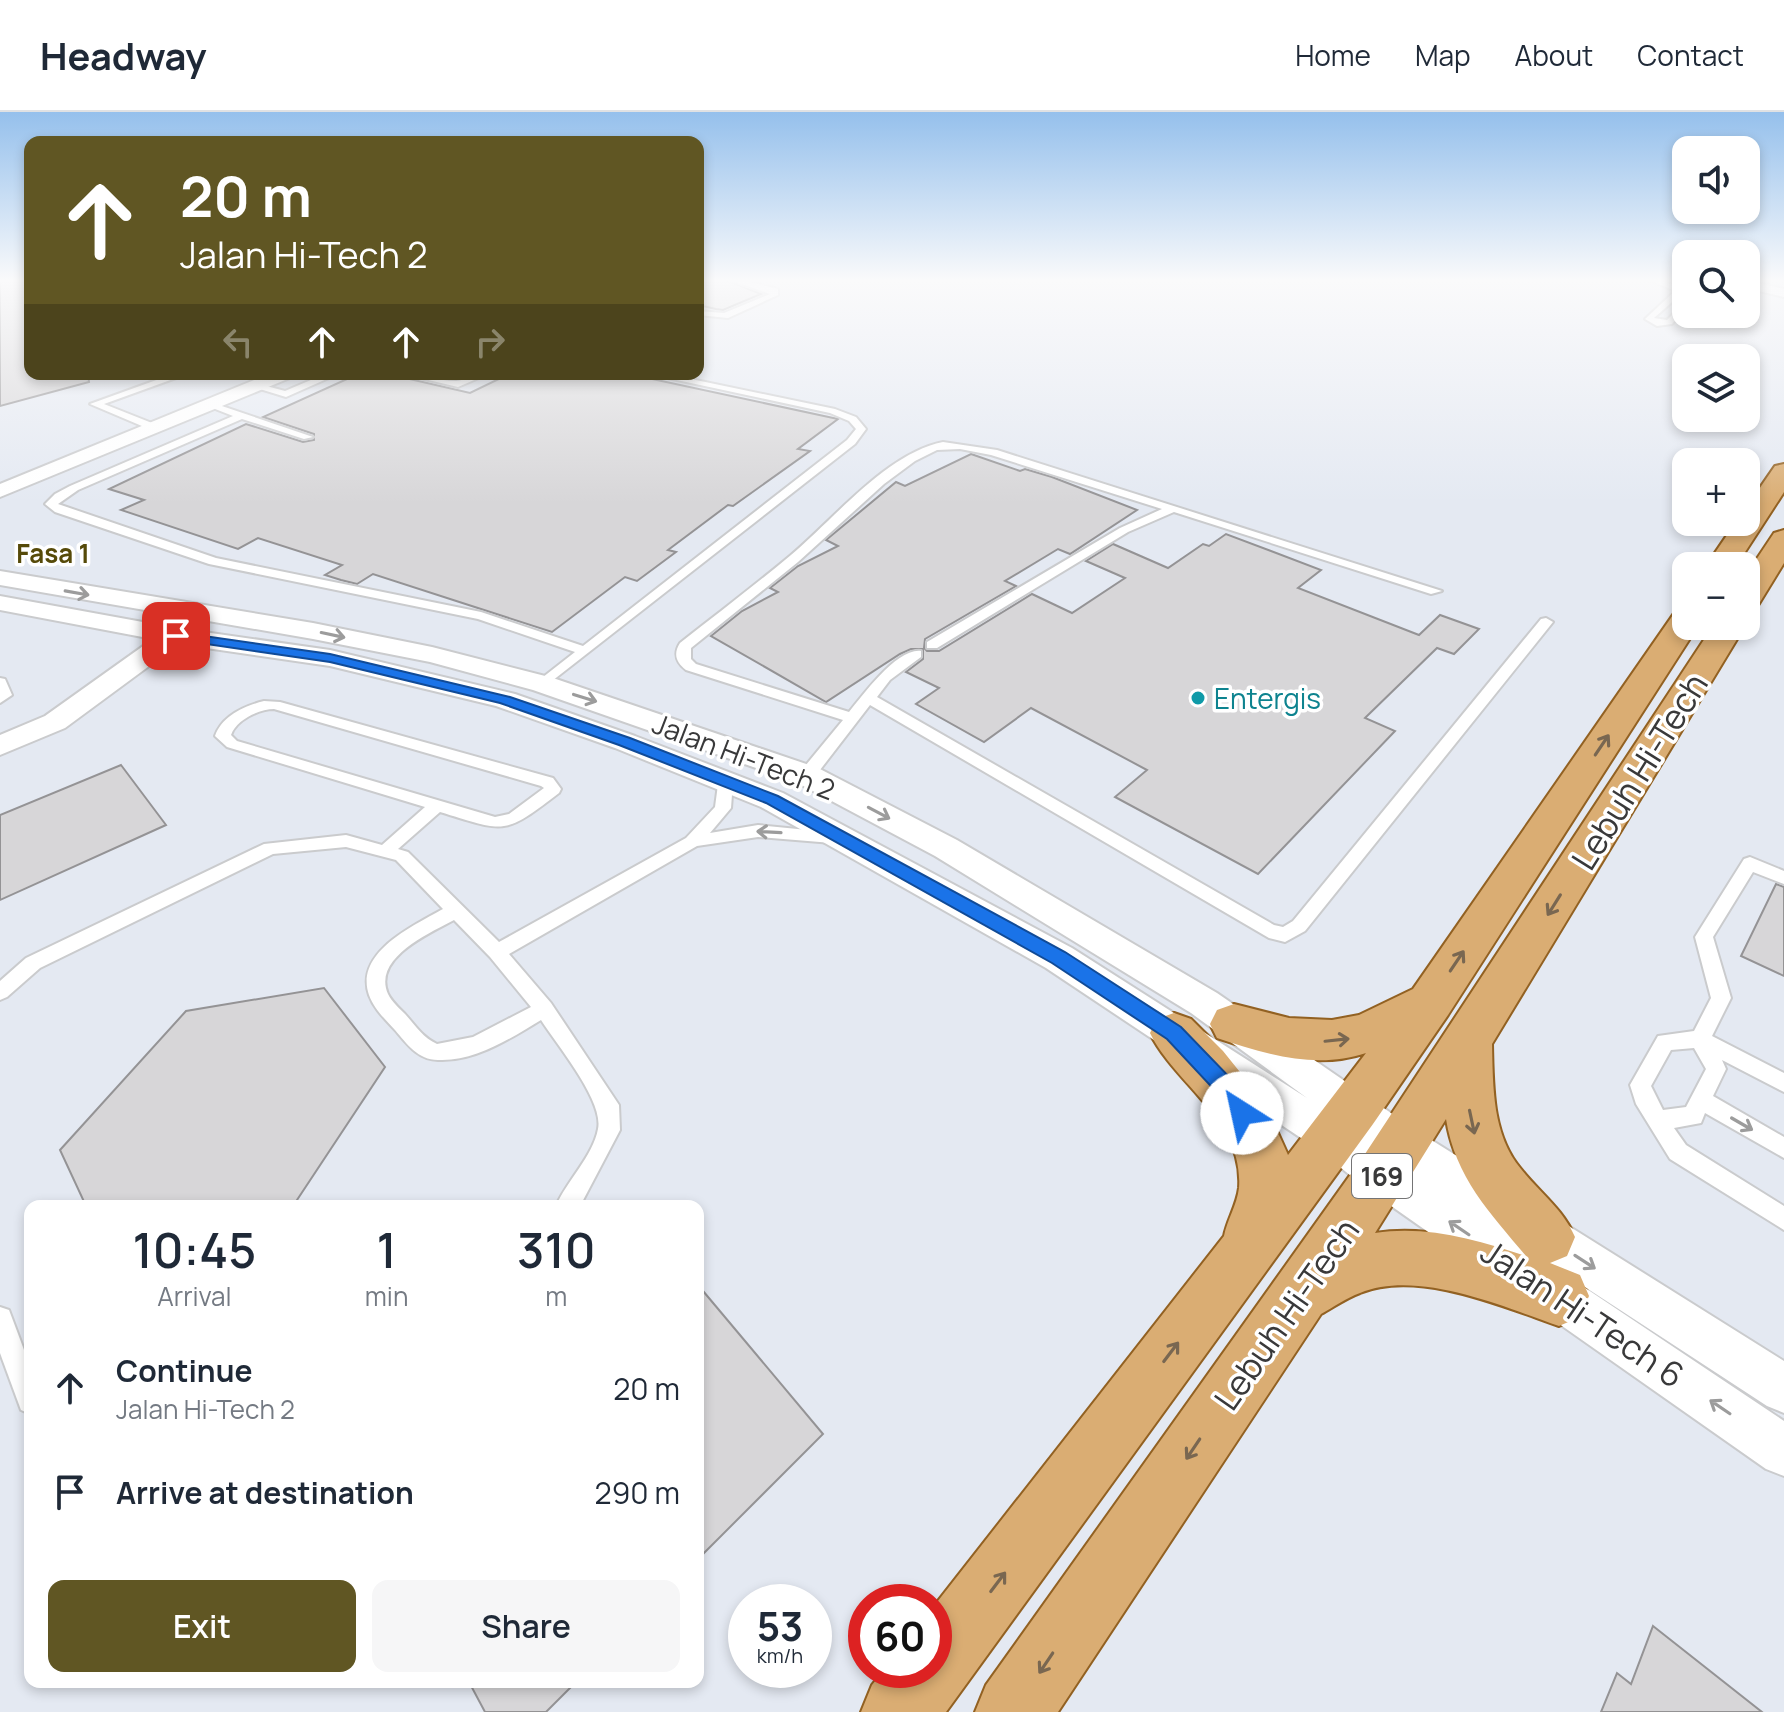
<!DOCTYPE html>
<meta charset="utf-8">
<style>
:root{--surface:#fff;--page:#f6f6f7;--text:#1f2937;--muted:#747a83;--line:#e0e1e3;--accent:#605623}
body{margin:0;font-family:Manrope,sans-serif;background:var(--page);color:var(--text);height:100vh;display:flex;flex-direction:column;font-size:30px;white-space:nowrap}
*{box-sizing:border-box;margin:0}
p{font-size:26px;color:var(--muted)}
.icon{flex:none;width:44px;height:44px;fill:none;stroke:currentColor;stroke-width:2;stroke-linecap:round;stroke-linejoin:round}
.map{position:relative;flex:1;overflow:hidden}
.drawer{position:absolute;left:24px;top:1088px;width:680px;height:488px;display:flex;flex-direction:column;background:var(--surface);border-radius:16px;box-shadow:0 4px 12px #0003}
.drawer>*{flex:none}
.guide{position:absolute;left:24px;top:24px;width:680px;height:244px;border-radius:16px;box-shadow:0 4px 12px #0003;background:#605623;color:#fff;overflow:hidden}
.controls{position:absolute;left:1672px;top:24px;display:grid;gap:16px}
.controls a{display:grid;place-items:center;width:88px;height:88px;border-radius:16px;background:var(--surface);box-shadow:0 4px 12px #0003;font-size:40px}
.speed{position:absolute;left:728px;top:1472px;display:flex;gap:16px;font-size:40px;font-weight:700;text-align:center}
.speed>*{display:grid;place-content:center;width:104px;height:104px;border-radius:50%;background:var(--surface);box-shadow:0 4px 12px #0003;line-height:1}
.speed small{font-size:20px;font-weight:400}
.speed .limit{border:12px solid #d22;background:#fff;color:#111}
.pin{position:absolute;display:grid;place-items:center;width:68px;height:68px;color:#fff;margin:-34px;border-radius:16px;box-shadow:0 4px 12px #0006}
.me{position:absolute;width:88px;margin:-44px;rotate:325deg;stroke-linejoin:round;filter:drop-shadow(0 0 6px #0008)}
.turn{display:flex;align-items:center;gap:28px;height:168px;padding:0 24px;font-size:36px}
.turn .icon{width:104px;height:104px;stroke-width:2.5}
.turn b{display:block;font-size:56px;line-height:68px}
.lanes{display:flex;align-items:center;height:76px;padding:0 24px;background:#0003;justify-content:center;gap:40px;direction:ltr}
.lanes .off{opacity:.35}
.eta{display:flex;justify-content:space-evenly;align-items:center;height:136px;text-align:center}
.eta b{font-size:48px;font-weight:600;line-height:56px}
.cta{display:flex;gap:16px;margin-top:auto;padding:16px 24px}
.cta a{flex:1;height:92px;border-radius:16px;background:var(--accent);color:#fff;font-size:32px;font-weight:600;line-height:92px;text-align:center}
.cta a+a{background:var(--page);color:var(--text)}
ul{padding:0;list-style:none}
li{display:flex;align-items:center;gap:24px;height:104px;padding:0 24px}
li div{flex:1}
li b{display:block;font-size:30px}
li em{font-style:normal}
header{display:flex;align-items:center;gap:48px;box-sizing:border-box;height:112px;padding:0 40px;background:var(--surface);border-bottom:2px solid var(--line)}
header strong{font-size:38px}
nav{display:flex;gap:44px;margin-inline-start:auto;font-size:28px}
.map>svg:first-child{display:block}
</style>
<header>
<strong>Headway</strong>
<nav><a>Home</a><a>Map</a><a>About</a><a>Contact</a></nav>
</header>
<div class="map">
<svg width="1784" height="1600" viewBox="0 0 1784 1600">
<rect width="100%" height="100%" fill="#f3f4f6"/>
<!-- built -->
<path fill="#e4e9f2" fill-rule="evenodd" d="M0 168 30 262H698V168H1686V202H1746V168H1784V1600H0ZM1686 246H1746V306H1686ZM1686 350H1746V410H1686ZM1686 454H1746V514H1686ZM30 1094H698V1570H30ZM746 1490H814V1558H746ZM866 1490H934V1558H866Z"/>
<!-- building -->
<g fill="#d7d6d8" stroke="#949395" stroke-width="2">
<polygon points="0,168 30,168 30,262 88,262 89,270 0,294"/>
<polygon points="698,168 726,168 761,182 723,198 716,197 698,193"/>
<polygon points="358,262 388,262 470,281 509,262 629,262 838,307 798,337 810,339 733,394 728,393 668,438 676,440 637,469 625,465 552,520 373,462 357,472 341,468 325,463 342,453 258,426 238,437 121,398 144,388 109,377 246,312 303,330 314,328 314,322 263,305"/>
<polygon points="971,342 1020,359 1025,357 1052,365 1137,398 1070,442 1058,437 1005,469 1016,474 925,527 924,536 927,539 939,539 1032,482 1072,501 1125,466 1086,449 1113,432 1168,456 1203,432 1209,434 1226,422 1321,458 1298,476 1419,523 1440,503 1479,517 1454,542 1437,536 1365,606 1395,619 1258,762 1115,685 1147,658 1031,596 984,630 916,592 939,576 906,560 923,547 923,537 911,537 900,542 826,590 711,524 742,499 778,480 770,476 798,454 838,434 826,428 896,370 905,374"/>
<polygon points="121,653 166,713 0,788 0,703"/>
<polygon points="1776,772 1784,775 1784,864 1741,844"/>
<polygon points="324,876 385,955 293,1094 86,1094 60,1038 186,899"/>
<polygon points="698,1173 823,1322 698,1447"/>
<polygon points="1653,1514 1762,1600 1601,1600 1617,1561 1631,1572"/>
<polygon points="469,1570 576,1570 546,1600 485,1600"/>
</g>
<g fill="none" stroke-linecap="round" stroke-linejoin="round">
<!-- service casing -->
<g stroke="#cacbcd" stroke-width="4">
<g id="service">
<polygon points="730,168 743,168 778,177 778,183 728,206 698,203 698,199 724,201 770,182"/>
<polygon points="1649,168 1660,168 1686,178 1686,183 1681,182 1654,206 1667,208 1686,189 1686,196 1672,212 1657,214 1645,207 1675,179"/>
<polygon points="173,262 187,262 104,292 157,313 157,317 149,317 90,292"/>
<polygon points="325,262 338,262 286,285 250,274 255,271 285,279"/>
<path d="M403 262C421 262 439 269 456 269 466 268 476 262 488 262L458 275Z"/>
<polygon points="649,262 667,262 835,297 856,305 866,317 855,332 543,576 536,572 538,569 575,540 478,507 209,452 55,400 45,392 55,382 70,374 233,304 205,293 213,291 313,325 304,327 242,307 78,378 58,392 216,446 481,500 583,534 847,328 856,317 849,309 830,301"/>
<path d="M943 330 997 338 1442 479 1431 482 1174 400 1128 420 937 536H927V530L1120 416 1162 397 991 343 960 337 937 338 915 349 884 372 798 450 691 536V547L696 552 849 600C863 583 897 536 921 539V545L890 568 877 585 1274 813 1283 815 1293 809 1541 507 1546 506 1553 510 1305 819 1285 830 1269 826 870 593 813 667H801L799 663 801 659 843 608 686 558C676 550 673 542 680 531 717 502 755 473 791 443 834 407 887 341 943 330Z"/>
<polygon points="0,566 5,567 12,583 0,591"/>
<path d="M264 589 280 590 553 666 561 677 559 681C503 724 506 720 440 700L398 737 408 740 499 830 686 726 715 695 719 665H731L733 669 731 696 710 721 758 713 838 721 840 725 838 729 832 731 758 725 697 734 509 842 551 891 619 993 620 1018 580 1094H556C566 1070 593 1044 598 1017 604 989 557 933 541 908 511 926 475 950 438 948 418 948 407 932 395 918 385 907 374 897 369 883 354 840 415 813 443 797L396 748 346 735 273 742 40 856 7 885 0 888V869L26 846 264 732 346 723 382 733 425 695 227 635 215 624C222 604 244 594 264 589ZM274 597 541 674 544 676 509 702 495 705 237 629 231 623C236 608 259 597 274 597ZM454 808 490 845 531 895 473 925 437 932C423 926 415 913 405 902 399 896 392 890 388 882 372 846 430 821 454 808Z"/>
<path d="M1750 745 1784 759V772L1753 760 1713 825 1731 886 1712 924 1784 961V980L1722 948 1726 957 1713 984 1784 1025V1046L1705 1001 1701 1011 1674 1016 1686 1033 1784 1094V1118L1670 1047 1636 992 1630 973 1658 924 1694 919 1711 886 1695 825 1744 747ZM1694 936 1706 957 1686 995 1663 998 1651 974 1671 938Z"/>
<polygon points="0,1195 9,1198 30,1254 30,1302 21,1298 0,1241"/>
</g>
</g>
<!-- minor casing -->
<g stroke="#cacbcd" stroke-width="4">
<g id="minor">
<polygon points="1746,168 1784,177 1784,185 1746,176"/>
<polygon points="269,262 293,262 290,266 0,385 0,372"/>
<polygon points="0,459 313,511 432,535 553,566 818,656 957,728 1217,881 1417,1019 1784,1249 1784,1301 1767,1294 1536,1143 1784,1309 1784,1364 1766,1357 1367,1077 1319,1038 1046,856 761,695 615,636 496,594 330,554 179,532 65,616 0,643 0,623 45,604 153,527 0,498 0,484 170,515 188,506 197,509 201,514 197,519 330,538 515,582 635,624 783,681 1072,836 1307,986 1191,901 935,744 796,670 533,578 430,550 313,527 0,473"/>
</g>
</g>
<!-- primary casing -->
<g stroke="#926122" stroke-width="4">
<g id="primary">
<polygon points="1784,352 1784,380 1736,454 1706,454 1736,410 1746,410 1746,396 1775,354"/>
<polygon points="1784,418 1784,451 1757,495 1746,497 1746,463 1774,421"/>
<path d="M1686 497V514H1698L1448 903 1373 1012 946 1600H861L872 1573 884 1558H934V1494L1224 1124C1227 1108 1237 1093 1239 1076 1244 1008 1176 974 1150 921L1157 907 1174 901 1191 907 1223 939 1264 990 1288 1043 1366 941C1316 958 1265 942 1217 926L1210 912 1217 898 1234 892 1289 906 1332 908 1359 903 1413 877 1675 500Z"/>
<path d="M1713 514H1745L1492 932C1493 975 1492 1023 1521 1057 1540 1081 1563 1097 1575 1125L1567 1144 1550 1151 1580 1163 1589 1184 1580 1205 1559 1214C1504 1195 1418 1157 1360 1181 1346 1186 1334 1195 1321 1202L1058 1600H975L986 1573 1363 1045ZM1446 1007C1455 1065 1490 1101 1526 1144 1477 1128 1427 1113 1375 1121Z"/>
</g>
</g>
<!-- service -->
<use href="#service" fill="#fff" fill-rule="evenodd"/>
<!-- minor -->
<use href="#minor" fill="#fff" fill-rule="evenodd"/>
<!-- primary -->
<use href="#primary" fill="#daad73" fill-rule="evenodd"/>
</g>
<!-- one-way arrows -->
<defs><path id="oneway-shaft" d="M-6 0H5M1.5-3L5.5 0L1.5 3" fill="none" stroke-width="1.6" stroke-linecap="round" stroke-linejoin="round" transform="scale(2)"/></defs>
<g stroke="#9c9c9c">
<use href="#oneway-shaft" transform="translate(77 481) rotate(10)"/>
<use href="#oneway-shaft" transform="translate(333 523) rotate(12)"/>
<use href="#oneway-shaft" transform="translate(585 586) rotate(17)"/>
<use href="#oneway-shaft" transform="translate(879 701) rotate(28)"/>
<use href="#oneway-shaft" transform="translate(769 720) rotate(-177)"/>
<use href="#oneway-shaft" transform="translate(1742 1012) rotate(30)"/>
<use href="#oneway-shaft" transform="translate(1459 1116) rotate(-146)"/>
<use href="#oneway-shaft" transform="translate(1585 1150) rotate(33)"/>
<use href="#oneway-shaft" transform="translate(1720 1295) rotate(-146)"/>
</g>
<g stroke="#796751">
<use href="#oneway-shaft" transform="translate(1602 633) rotate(-56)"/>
<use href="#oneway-shaft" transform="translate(1554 793) rotate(122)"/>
<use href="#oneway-shaft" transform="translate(1457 849) rotate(-56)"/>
<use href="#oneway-shaft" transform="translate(1337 928) rotate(-6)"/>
<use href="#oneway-shaft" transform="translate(1472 1010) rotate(78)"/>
<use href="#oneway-shaft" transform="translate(1171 1240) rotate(-53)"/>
<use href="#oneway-shaft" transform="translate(1193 1337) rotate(124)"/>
<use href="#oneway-shaft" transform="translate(998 1470) rotate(-53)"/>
<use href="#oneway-shaft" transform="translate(1046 1551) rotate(124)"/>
</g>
<!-- sky -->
<linearGradient id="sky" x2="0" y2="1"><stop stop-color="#95c0ec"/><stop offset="0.43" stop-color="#fafafb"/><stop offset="1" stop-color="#fafafb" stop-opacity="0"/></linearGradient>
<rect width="1784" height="392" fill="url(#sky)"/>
<!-- route -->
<polygon fill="#1a73e8" stroke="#114b97" stroke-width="2" points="176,520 330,542 510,585 630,626 778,684 1065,840 1181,915 1238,974 1253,1001 1250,1008 1242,1010 1235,1008 1223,987 1167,927 1052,851 766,691 619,633 500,591 330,550 172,527 172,521"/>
<!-- markers -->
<circle fill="#0f9aa8" stroke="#fff" stroke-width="3" cx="1198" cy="586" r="8"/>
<g text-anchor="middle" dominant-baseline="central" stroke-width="7" stroke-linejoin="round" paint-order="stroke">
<!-- far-neighbourhood labels -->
<g font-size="26" font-weight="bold" fill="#564a09" stroke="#fff">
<text x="53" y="441">Fasa 1</text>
</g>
<!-- shield labels -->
<rect fill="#fff" stroke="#747475" stroke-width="2" x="1352" y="1042" width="60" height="44" rx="6"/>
<g font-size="26" font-weight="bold" fill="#39393a">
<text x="1382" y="1064">169</text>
</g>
<!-- culture labels -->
<g font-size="28" fill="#0d838f" stroke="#fff" text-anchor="start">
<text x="1214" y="586">Entergis</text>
</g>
<!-- street labels -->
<g font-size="28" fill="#39393a" stroke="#fff">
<text transform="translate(744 644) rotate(21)">Jalan Hi-Tech 2</text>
</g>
<!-- near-street labels -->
<g font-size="34" fill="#39393a" stroke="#fff">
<text transform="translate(1639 659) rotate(-58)">Lebuh Hi-Tech</text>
<text transform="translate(1583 1201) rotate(34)">Jalan Hi-Tech 6</text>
<text transform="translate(1286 1202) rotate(-55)">Lebuh Hi-Tech</text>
</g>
</g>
</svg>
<div class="controls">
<a><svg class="icon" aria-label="sound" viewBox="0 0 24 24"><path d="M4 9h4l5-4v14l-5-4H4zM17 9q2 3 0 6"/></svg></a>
<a><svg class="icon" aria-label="search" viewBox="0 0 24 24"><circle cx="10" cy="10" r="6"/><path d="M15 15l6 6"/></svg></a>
<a><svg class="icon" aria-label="layers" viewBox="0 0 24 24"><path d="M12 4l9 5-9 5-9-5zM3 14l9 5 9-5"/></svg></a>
<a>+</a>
<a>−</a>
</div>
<div class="speed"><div>53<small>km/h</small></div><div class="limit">60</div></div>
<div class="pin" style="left:176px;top:524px;background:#d93025"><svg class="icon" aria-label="arrive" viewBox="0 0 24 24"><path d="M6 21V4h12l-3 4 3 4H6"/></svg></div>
<svg class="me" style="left:1242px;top:1001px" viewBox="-20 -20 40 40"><circle r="19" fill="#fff"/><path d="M0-13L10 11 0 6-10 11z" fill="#1a73e8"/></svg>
<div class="guide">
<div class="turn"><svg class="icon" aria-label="ahead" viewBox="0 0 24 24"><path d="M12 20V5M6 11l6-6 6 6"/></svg><div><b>20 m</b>Jalan Hi-Tech 2</div></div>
<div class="lanes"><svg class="icon off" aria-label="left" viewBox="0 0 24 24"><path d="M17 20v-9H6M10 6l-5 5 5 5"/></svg><svg class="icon" aria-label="ahead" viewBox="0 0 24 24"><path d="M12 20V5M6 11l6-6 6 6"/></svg><svg class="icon" aria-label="ahead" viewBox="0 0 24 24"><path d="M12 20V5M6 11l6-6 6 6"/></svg><svg class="icon off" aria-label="right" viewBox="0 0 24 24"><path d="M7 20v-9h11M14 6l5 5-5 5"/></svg></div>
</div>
<section class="drawer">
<div class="eta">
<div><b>10:45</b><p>Arrival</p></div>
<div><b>1</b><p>min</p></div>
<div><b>310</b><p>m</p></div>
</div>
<ul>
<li><svg class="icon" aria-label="ahead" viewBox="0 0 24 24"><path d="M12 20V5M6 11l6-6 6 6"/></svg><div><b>Continue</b><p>Jalan Hi-Tech 2</p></div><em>20 m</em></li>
<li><svg class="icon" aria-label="arrive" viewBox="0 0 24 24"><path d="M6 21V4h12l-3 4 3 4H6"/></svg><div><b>Arrive at destination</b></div><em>290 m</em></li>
</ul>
<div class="cta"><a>Exit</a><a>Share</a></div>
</section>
</div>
